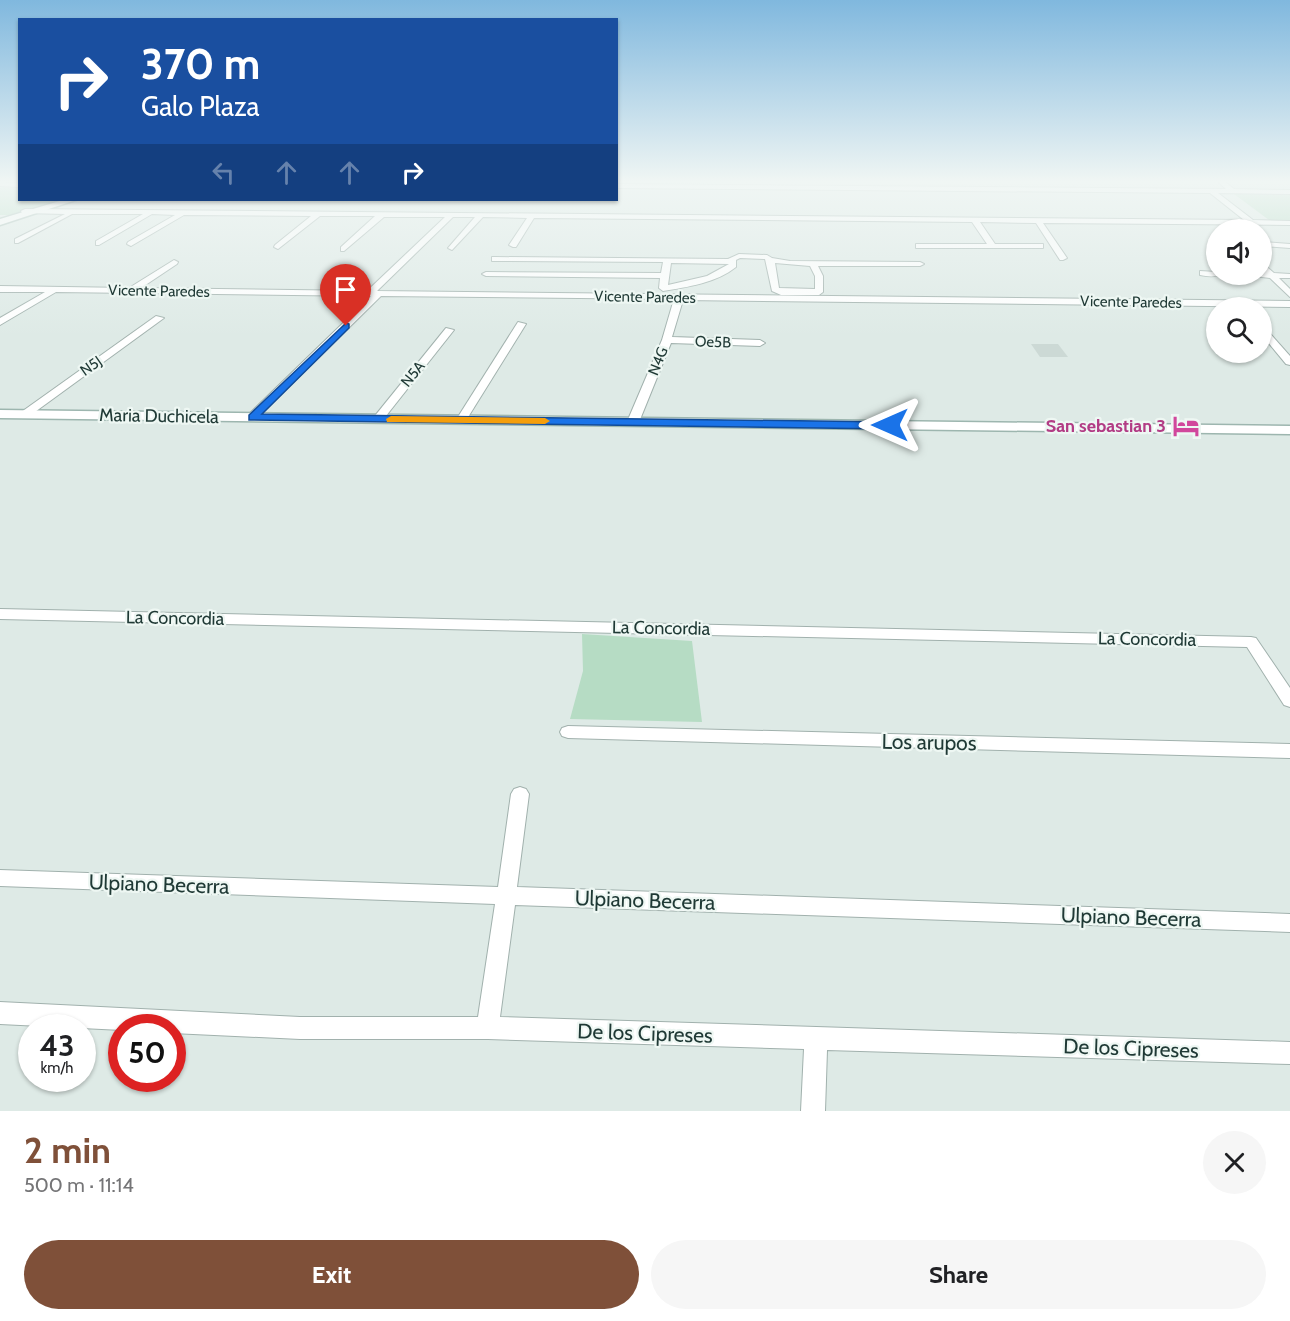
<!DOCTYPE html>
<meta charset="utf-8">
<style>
:root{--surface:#fff;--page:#f6f6f6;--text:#202124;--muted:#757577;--accent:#7f5039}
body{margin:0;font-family:Cabin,sans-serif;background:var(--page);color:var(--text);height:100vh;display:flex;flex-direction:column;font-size:22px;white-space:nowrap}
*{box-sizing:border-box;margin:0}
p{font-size:20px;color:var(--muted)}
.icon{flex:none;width:33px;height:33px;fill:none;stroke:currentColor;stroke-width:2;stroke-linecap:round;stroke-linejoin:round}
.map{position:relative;height:1111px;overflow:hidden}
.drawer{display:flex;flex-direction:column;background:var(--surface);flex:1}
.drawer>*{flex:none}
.top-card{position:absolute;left:18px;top:18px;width:600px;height:183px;border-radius:0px;box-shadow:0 2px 4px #0004;background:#1a4fa0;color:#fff;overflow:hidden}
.controls{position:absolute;left:1206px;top:219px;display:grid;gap:12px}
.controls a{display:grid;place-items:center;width:66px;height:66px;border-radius:50%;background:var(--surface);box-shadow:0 2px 4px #0004;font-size:30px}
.speed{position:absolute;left:18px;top:1014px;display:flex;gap:12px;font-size:30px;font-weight:700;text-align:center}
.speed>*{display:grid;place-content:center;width:78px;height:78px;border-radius:50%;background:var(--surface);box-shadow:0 2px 4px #0004;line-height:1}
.speed small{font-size:15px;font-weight:400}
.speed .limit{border:9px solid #d22;background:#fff;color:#111}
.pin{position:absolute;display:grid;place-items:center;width:51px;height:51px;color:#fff;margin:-62px -26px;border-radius:50% 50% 50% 0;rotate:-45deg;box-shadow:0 0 6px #0007}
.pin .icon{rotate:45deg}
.me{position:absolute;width:66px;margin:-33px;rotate:270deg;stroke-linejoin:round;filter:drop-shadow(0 0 4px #0008)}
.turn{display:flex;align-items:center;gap:21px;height:126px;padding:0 24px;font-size:27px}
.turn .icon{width:78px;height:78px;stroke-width:2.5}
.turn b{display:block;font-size:42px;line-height:51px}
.lanes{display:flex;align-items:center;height:57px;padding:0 24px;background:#0003;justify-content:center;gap:30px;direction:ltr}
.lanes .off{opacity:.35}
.round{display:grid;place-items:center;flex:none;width:63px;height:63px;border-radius:32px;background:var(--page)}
.summary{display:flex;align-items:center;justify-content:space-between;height:102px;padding:0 24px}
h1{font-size:36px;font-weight:700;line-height:45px;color:var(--accent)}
.action{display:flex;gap:12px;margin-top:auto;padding:12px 24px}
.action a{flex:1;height:69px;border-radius:36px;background:var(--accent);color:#fff;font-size:24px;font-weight:700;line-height:69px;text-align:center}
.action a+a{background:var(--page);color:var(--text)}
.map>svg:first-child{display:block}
</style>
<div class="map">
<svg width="1290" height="1111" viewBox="0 0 1290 1111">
<rect width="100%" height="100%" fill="#deeae6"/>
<!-- built -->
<polygon fill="#ccd9d5" points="1031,344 1058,344 1068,357 1040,357"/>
<!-- green -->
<g fill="#b6dcc4">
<polygon points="3,187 19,188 20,200 58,200 9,215 0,215 0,188"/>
<polygon points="1234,194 1290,195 1290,221 1269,220"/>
<polygon points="582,634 692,641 702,722 570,719 583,671"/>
</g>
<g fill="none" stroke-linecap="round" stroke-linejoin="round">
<!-- street casing -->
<g stroke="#a1b1ad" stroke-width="2">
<g id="street">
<polygon points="1216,180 1223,180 1234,189 1290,190 1290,194 1218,193 1253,220 1290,221 1290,225 1043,223 1067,258 1063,260 1060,260 1036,223 980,222 995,244 1043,244 1043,248 916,248 916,244 987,244 972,222 534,218 516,247 513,247 509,245 527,218 483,217 452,250 448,248 475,217 453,217 377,291 1290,301 1290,307 683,300 672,337 760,340 765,343 760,346 671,343 639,422 633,425 627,422 662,340 674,299 381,296 256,419 252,420 247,417 248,415 371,296 56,292 0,325 0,318 45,292 0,292 0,286 129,288 174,260 178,262 177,264 141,288 367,291 445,217 384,217 344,251 341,251 341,247 375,216 320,216 278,249 274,247 275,245 311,216 184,215 131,246 127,244 128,242 175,215 152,214 99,245 96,245 96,241 143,214 72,214 18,243 15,243 15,239 65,214 22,213 21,211 25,209 1244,220 1210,193 616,188 616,184 1226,189"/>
<polygon points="0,182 20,183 20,187 0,186"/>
<polygon points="1262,242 1290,244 1290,248 1262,246"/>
<path d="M739 254 767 255 772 258 790 261 920 262 924 264 920 266H818L823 276V292L819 295H781L772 291 765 259 740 258 736 260V267C716 283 688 287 663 291L659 288 660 278 486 276 482 274 486 272 661 273 663 262 492 261V257H495L728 259ZM671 263 729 264 707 276 668 285ZM775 263 810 266 815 276V289L779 288Z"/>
<polygon points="1262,263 1274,273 1290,274 1290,278 1279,278 1290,289 1290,297 1270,278 1237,274 1262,274 1262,272 1265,272 1262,269"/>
<path d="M1200 271 1216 272V274H1220C1215 278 1206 276 1200 275Z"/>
<polygon points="156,316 164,318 28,417 20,417 20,413"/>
<polygon points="518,322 526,324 465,422 457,422 456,420"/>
<polygon points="1262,327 1265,328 1290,356 1290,365 1286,364 1262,335"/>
<polygon points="446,328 454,330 382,421 374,421 374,417"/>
<polygon points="0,609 1251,637 1256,638 1290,688 1290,707 1284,705 1247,647 0,619"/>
<polygon points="568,726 1290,744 1290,758 568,738 562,736 560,732 562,728"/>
<polygon points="520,787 526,789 529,794 517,887 1290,914 1290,932 515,905 500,1017 1290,1042 1290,1064 827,1050 825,1111 801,1111 804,1049 488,1039 300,1039 172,1033 172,1028 122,1028 122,1030 0,1024 0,1002 300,1017 478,1017 495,904 0,886 0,870 498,887 511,794 514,789"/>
</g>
</g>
<!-- secondary casing -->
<g stroke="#9db6af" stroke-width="3">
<g id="secondary">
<polygon points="63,200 76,200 0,225 0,219"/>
<polygon points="0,410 1290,426 1290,434 0,418"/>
</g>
</g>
<!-- street -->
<use href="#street" fill="#fff" fill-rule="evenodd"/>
<!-- secondary -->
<use href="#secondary" fill="#fff" fill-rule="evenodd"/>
</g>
<!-- sky -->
<linearGradient id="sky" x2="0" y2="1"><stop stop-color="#80b8de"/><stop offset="0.54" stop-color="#f0f6f4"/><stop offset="1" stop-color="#f0f6f4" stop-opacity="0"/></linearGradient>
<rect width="1290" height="336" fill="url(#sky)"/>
<!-- route -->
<polygon fill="#1a73e8" stroke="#114b97" stroke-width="1.5" points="346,323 349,324 349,328 262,414 890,422 896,425 890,429 249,420 249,415"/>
<!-- slow -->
<polygon fill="#f59e0b" points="391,416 545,418 550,421 545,424 387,422 386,419"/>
<!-- icons -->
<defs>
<g id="hotel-bare" transform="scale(2.07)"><path d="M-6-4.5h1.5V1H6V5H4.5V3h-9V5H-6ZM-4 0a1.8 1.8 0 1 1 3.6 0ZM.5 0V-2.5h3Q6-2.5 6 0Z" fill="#d1479c" stroke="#eef7f3" stroke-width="2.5" paint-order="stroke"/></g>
</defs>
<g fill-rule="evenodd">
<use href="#hotel-bare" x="1186" y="426"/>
</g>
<g text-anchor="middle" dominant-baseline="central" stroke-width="4.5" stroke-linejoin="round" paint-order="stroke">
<!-- far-street labels -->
<g font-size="15" fill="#1f3935" stroke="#eef7f3">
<text transform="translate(159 291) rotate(1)">Vicente Paredes</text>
<text transform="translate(645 297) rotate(1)">Vicente Paredes</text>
<text transform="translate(1131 302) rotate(1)">Vicente Paredes</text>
<text transform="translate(713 342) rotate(2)">Oe5B</text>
<text transform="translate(658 361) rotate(-68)">N4G</text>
<text transform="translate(91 366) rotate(-35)">N5J</text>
<text transform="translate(413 374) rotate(-51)">N5A</text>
</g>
<!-- street labels -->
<g font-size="18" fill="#1f3935" stroke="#eef7f3">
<text transform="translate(159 416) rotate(1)">Maria Duchicela</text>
<text transform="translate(175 618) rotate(1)">La Concordia</text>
<text transform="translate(661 628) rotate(1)">La Concordia</text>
<text transform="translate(1147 639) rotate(1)">La Concordia</text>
</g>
<!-- hotel labels -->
<g font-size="18" font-weight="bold" fill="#b23c85" stroke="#eef7f3" text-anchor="end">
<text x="1166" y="426">San sebastian 3</text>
</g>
<!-- near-street labels -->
<g font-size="21" fill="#1f3935" stroke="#eef7f3">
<text transform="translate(929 742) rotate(1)">Los arupos</text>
<text transform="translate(159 884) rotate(2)">Ulpiano Becerra</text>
<text transform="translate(645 900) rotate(2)">Ulpiano Becerra</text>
<text transform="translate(1131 917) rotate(2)">Ulpiano Becerra</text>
<text transform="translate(645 1033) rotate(2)">De los Cipreses</text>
<text transform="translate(1131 1048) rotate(2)">De los Cipreses</text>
</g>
</g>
</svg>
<div class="controls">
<a><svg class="icon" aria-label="sound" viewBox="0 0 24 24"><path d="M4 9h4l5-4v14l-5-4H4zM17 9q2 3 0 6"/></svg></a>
<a><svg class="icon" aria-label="search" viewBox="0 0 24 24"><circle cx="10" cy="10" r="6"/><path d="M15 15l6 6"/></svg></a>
</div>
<div class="speed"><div>43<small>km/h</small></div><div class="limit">50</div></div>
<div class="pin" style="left:346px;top:326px;background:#d93025"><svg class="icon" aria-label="arrive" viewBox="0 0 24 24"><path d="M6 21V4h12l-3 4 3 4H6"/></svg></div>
<svg class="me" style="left:890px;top:425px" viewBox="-20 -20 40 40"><path d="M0-17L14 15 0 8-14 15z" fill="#1a73e8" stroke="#fff" stroke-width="4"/></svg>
<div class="top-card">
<div class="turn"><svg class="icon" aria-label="right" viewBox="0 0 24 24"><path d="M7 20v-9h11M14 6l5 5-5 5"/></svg><div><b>370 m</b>Galo Plaza</div></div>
<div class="lanes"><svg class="icon off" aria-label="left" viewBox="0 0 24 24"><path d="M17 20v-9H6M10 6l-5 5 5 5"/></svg><svg class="icon off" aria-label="ahead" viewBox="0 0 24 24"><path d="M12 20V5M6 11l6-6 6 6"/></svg><svg class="icon off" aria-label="ahead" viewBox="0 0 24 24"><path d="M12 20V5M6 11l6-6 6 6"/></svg><svg class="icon" aria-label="right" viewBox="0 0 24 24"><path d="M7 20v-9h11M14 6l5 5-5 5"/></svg></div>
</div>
</div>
<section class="drawer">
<div class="summary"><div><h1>2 min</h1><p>500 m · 11:14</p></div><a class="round"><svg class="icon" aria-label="close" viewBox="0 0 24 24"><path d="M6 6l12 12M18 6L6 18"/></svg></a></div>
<div class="action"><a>Exit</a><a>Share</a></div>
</section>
